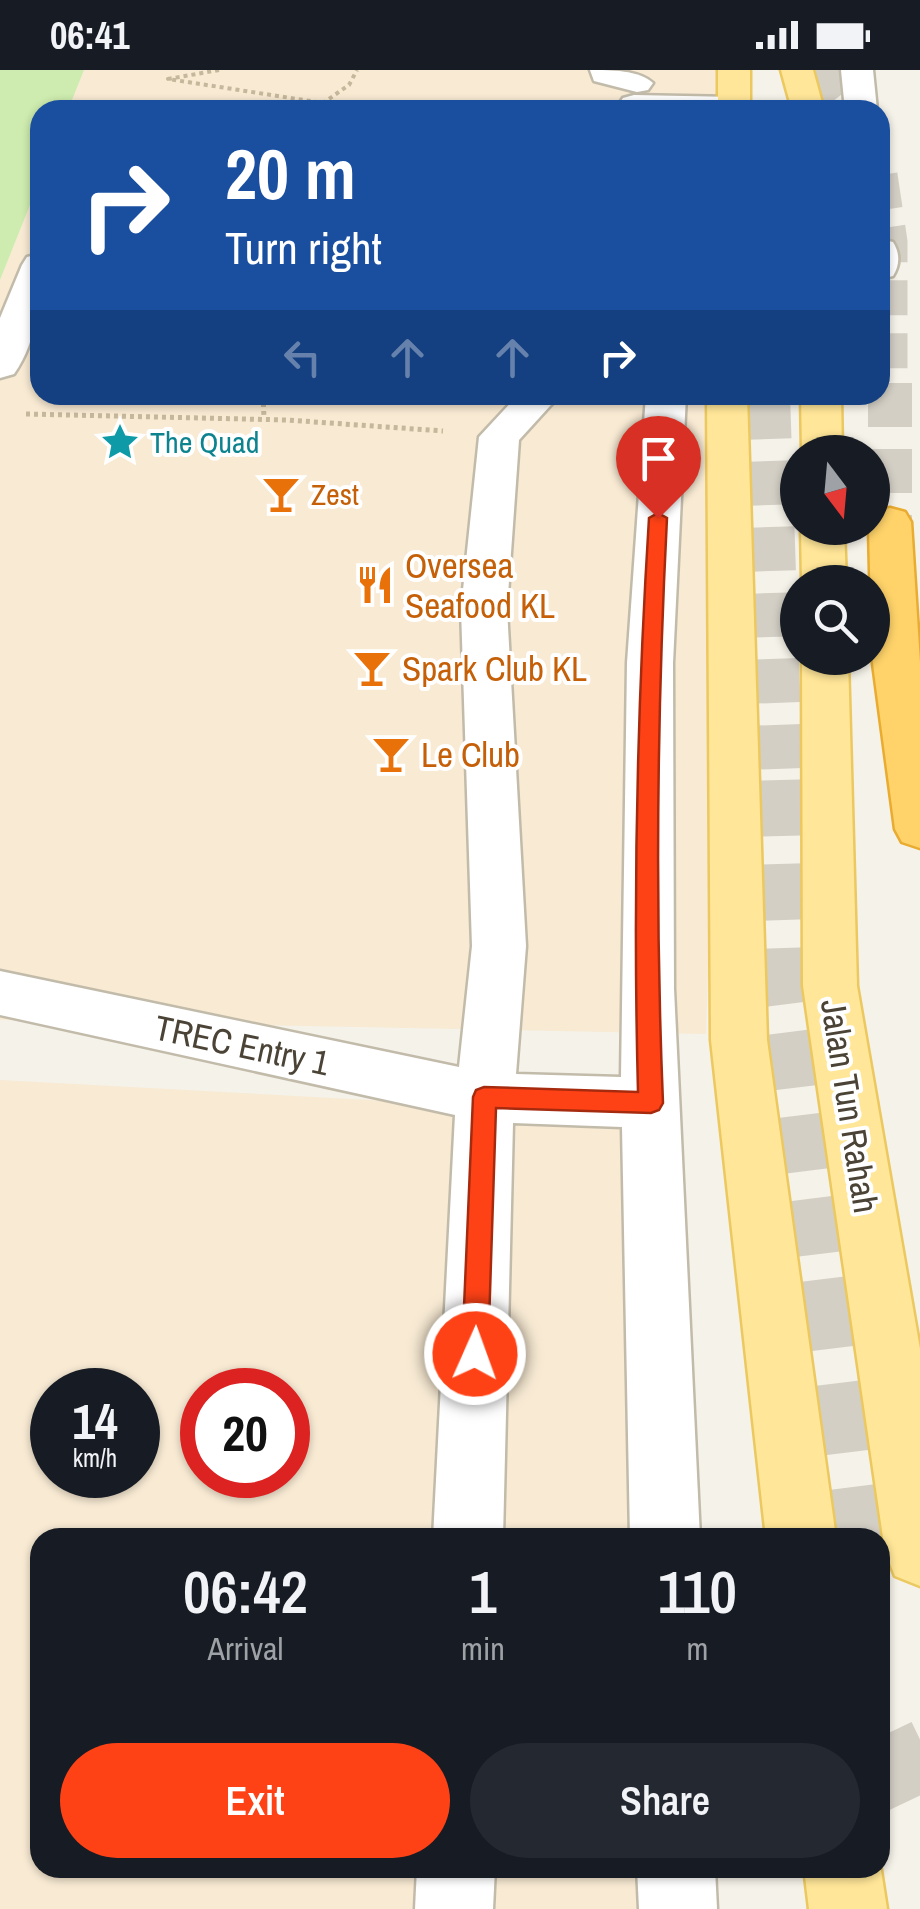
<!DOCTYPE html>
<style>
:root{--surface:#171b24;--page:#242831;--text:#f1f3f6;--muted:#9ea1a6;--accent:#ff4216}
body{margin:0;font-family:"Archivo Narrow",sans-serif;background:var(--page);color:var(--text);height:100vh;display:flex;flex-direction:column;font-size:38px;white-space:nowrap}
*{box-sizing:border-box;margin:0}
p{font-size:32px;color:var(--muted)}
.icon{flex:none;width:55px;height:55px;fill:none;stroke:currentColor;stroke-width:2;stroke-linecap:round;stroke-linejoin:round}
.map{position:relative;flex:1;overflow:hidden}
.sheet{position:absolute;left:30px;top:1458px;width:860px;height:350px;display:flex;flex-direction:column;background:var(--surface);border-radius:30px;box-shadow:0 2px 8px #0004}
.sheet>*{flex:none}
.guide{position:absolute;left:30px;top:30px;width:860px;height:305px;border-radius:30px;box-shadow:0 2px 8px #0004;background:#1a4fa0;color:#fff;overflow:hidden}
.needle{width:65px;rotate:164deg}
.controls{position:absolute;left:780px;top:365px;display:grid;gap:20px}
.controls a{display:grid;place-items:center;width:110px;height:110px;border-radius:50%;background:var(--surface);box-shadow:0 2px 8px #0004;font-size:50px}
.speed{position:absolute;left:30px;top:1298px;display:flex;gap:20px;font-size:50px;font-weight:700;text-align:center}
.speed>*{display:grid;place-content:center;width:130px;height:130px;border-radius:50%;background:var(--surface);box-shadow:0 2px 8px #0004;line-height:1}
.speed small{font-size:25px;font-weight:400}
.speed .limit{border:15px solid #d22;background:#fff;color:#111}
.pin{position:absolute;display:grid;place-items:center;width:85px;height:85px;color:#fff;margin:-102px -42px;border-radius:50% 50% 50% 0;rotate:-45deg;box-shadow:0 0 10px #0007}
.pin .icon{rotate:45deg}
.me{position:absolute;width:110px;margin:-55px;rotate:2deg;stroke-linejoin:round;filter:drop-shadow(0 0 8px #0008)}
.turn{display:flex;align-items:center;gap:35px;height:210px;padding:0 30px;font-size:45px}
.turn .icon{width:130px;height:130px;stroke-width:2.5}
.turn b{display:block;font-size:70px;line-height:85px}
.lanes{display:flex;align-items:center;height:95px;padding:0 30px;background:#0003;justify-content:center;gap:50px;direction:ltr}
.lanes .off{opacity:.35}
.eta{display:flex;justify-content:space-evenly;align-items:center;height:170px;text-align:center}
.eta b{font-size:60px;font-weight:600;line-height:70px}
.action{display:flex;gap:20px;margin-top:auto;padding:20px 30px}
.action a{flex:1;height:115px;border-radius:60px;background:var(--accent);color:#fff;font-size:40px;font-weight:600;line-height:115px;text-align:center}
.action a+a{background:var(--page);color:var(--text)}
.status{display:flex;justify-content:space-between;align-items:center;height:70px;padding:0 50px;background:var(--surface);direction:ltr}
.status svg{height:28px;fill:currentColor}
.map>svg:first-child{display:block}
</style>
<div class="status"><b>06:41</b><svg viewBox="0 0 49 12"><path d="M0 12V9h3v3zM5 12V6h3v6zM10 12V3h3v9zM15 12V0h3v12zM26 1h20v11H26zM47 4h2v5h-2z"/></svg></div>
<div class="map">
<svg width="920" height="1839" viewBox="0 0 920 1839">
<rect width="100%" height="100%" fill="#f5f2e9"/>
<!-- commercial -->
<g fill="#f8ead3" fill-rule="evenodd">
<polygon points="84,0 737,0 736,40 68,40"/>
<polygon points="40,110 40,325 727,325 706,964 0,950 0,210"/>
<path d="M0 1010 646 1045 670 1467 40 1468V1798H688L691 1839H0ZM52 1320H138V1405H52ZM202 1320H288V1405H202Z"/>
</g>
<!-- green -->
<polygon fill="#ceecaf" points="0,0 84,0 68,40 40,40 40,110 0,210"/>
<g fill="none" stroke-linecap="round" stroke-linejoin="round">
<!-- minor-tunnel-far3 -->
<polyline stroke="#d3cfc5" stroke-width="35" stroke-dasharray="35 18" stroke-linecap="butt" points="816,0 840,30"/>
<!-- minor-tunnel-far2 -->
<polyline stroke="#d3cfc5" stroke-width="44" stroke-dasharray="44 22" stroke-linecap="butt" points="768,325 781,712"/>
<!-- minor-tunnel-far1 -->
<polyline stroke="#d3cfc5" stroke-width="56" stroke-dasharray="56 28" stroke-linecap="butt" points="781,710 787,909 824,1211"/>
<!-- minor-tunnel -->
<g stroke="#d3cfc5" stroke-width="70" stroke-dasharray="70 35" stroke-linecap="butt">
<polyline points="824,1209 856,1468"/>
<polyline points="880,1667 920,1751"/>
</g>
<!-- highway-tunnel-far1 -->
<polyline stroke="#d3cfc5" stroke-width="35" stroke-dasharray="35 18" stroke-linecap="butt" points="880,105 890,172 890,316"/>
<!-- highway-tunnel -->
<polyline stroke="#d3cfc5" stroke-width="44" stroke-dasharray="44 22" stroke-linecap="butt" points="890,313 890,452"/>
<!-- minor casing -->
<g stroke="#c2bbaa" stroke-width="5">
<g id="minor">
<path d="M590 0C611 0 639 0 653 13L648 20 637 22 594 11Z"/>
<polygon points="841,0 873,0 877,40 845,40"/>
<polygon points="634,25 734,27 745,30 750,37 621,40 618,35 623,28"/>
<path d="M880 169 893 172C900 183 900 195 893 206L880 209Z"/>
<path d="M40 184C40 227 39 268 14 304L0 308V248L22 195 27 187Z"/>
<polygon points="518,325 560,325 519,370 507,539 526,876 516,1004 621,1007 627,593 646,325 686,325 673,593 674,919 700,1468 630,1468 622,1057 513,1053 503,1468 433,1468 455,1045 0,945 0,901 459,997 472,876 461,539 479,367"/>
<polygon points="417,1798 495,1798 493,1839 415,1839"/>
<polygon points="637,1798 715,1798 717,1839 639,1839"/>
</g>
</g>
<!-- major casing -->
<g stroke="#ecc860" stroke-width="5">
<g id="major">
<rect x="718" y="0" width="32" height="40"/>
<polygon points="781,0 813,0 824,40 792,40"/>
<polygon points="707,325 747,325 767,970 836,1468 766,1468 711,970"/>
<polygon points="801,325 841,325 842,382 802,382"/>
<polygon points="801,458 844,458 846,512 802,512"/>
<polygon points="802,588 848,588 857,916 920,1279 920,1516 895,1506 885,1481 803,916"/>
<polygon points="880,1794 887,1839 809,1839 804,1798 880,1798"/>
</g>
</g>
<!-- highway casing -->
<g stroke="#e9ac30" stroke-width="5">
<polygon id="highway" points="890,438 905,442 911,452 920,593 920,778 902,772 895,759 872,586 869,458 872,458 875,442"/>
</g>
<!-- path-far1 -->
<polyline stroke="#c5b79b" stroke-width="4" stroke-dasharray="4 4" stroke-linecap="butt" points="219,0 168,9 323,33 349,15 357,0"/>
<!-- path -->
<g stroke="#c5b79b" stroke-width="5" stroke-dasharray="4 4" stroke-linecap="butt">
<polyline points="263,325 264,348"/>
<polyline points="26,344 287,350 443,361"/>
</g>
<!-- minor -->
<use href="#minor" fill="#fff" fill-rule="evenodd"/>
<!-- major -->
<use href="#major" fill="#ffe698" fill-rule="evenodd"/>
<!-- highway -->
<use href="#highway" fill="#ffd36a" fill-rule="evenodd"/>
</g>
<!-- route -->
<path fill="#ff4216" stroke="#a62b0e" stroke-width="2.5" d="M658 443 667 448C657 643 655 838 663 1033L659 1040 651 1043 496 1038 488 1284 484 1293 475 1297 466 1293 462 1284 473 1027 476 1020 484 1017 638 1022C633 831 637 639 649 448Z"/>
<!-- icons -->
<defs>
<g id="sight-bare" transform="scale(3)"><path d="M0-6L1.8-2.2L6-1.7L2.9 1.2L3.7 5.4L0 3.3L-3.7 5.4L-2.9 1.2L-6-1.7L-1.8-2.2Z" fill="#0f9aa8" stroke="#fff" stroke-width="2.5" paint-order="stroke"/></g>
<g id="bar-bare" transform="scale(3)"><path d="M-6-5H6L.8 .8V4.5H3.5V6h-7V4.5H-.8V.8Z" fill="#e8710a" stroke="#fff" stroke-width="2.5" paint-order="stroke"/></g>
<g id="restaurant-bare" transform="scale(3)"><path d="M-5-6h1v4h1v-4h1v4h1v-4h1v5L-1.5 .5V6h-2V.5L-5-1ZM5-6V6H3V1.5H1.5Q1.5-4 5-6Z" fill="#e8710a" stroke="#fff" stroke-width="2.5" paint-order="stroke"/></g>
</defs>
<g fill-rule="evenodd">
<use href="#sight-bare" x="120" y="372"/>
<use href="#bar-bare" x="281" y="424"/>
<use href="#restaurant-bare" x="375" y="515"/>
<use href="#bar-bare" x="372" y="598"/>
<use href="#bar-bare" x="391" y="684"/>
</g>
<g text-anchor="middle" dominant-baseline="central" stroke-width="8" stroke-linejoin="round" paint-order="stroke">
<!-- far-culture labels -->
<g font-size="30" fill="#0d838f" stroke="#fff" text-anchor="start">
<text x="150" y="372">The Quad</text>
</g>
<!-- far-food labels -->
<g font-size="30" fill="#c56008" stroke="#fff" text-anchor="start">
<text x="311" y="424">Zest</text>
</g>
<!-- food labels -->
<g font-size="35" fill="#c56008" stroke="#fff" text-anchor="start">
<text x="405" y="495">Oversea<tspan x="405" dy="40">Seafood KL</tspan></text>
<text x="402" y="598">Spark Club KL</text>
<text x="421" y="684">Le Club</text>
</g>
<!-- street labels -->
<g font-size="35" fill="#4a4336" stroke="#fff">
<text transform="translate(242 975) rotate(12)">TREC Entry 1</text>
<text transform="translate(850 1036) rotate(81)">Jalan Tun Rahah</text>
</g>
</g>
</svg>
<div class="controls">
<a><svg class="needle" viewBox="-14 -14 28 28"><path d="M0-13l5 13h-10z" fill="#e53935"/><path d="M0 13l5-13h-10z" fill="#9ea1a6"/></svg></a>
<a><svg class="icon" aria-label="search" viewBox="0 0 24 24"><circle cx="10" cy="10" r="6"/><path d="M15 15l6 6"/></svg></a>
</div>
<div class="speed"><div>14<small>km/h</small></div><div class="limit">20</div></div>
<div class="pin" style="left:658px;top:448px;background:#d93025"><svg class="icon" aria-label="arrive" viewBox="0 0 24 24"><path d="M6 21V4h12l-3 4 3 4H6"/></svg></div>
<svg class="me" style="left:475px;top:1284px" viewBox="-20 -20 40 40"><circle r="17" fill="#ff4216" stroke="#fff" stroke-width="3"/><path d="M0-11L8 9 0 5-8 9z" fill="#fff"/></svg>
<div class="guide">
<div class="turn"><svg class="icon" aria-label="right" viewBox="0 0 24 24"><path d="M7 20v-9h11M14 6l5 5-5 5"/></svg><div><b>20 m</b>Turn right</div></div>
<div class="lanes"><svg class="icon off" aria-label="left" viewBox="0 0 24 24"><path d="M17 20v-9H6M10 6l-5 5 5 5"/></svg><svg class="icon off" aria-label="ahead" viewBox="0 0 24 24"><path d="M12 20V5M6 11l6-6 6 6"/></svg><svg class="icon off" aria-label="ahead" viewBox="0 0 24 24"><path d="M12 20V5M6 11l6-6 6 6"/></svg><svg class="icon" aria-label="right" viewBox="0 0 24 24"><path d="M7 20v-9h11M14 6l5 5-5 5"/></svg></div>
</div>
<section class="sheet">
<div class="eta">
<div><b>06:42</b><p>Arrival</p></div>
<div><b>1</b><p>min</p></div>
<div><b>110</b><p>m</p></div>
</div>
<div class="action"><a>Exit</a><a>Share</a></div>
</section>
</div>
